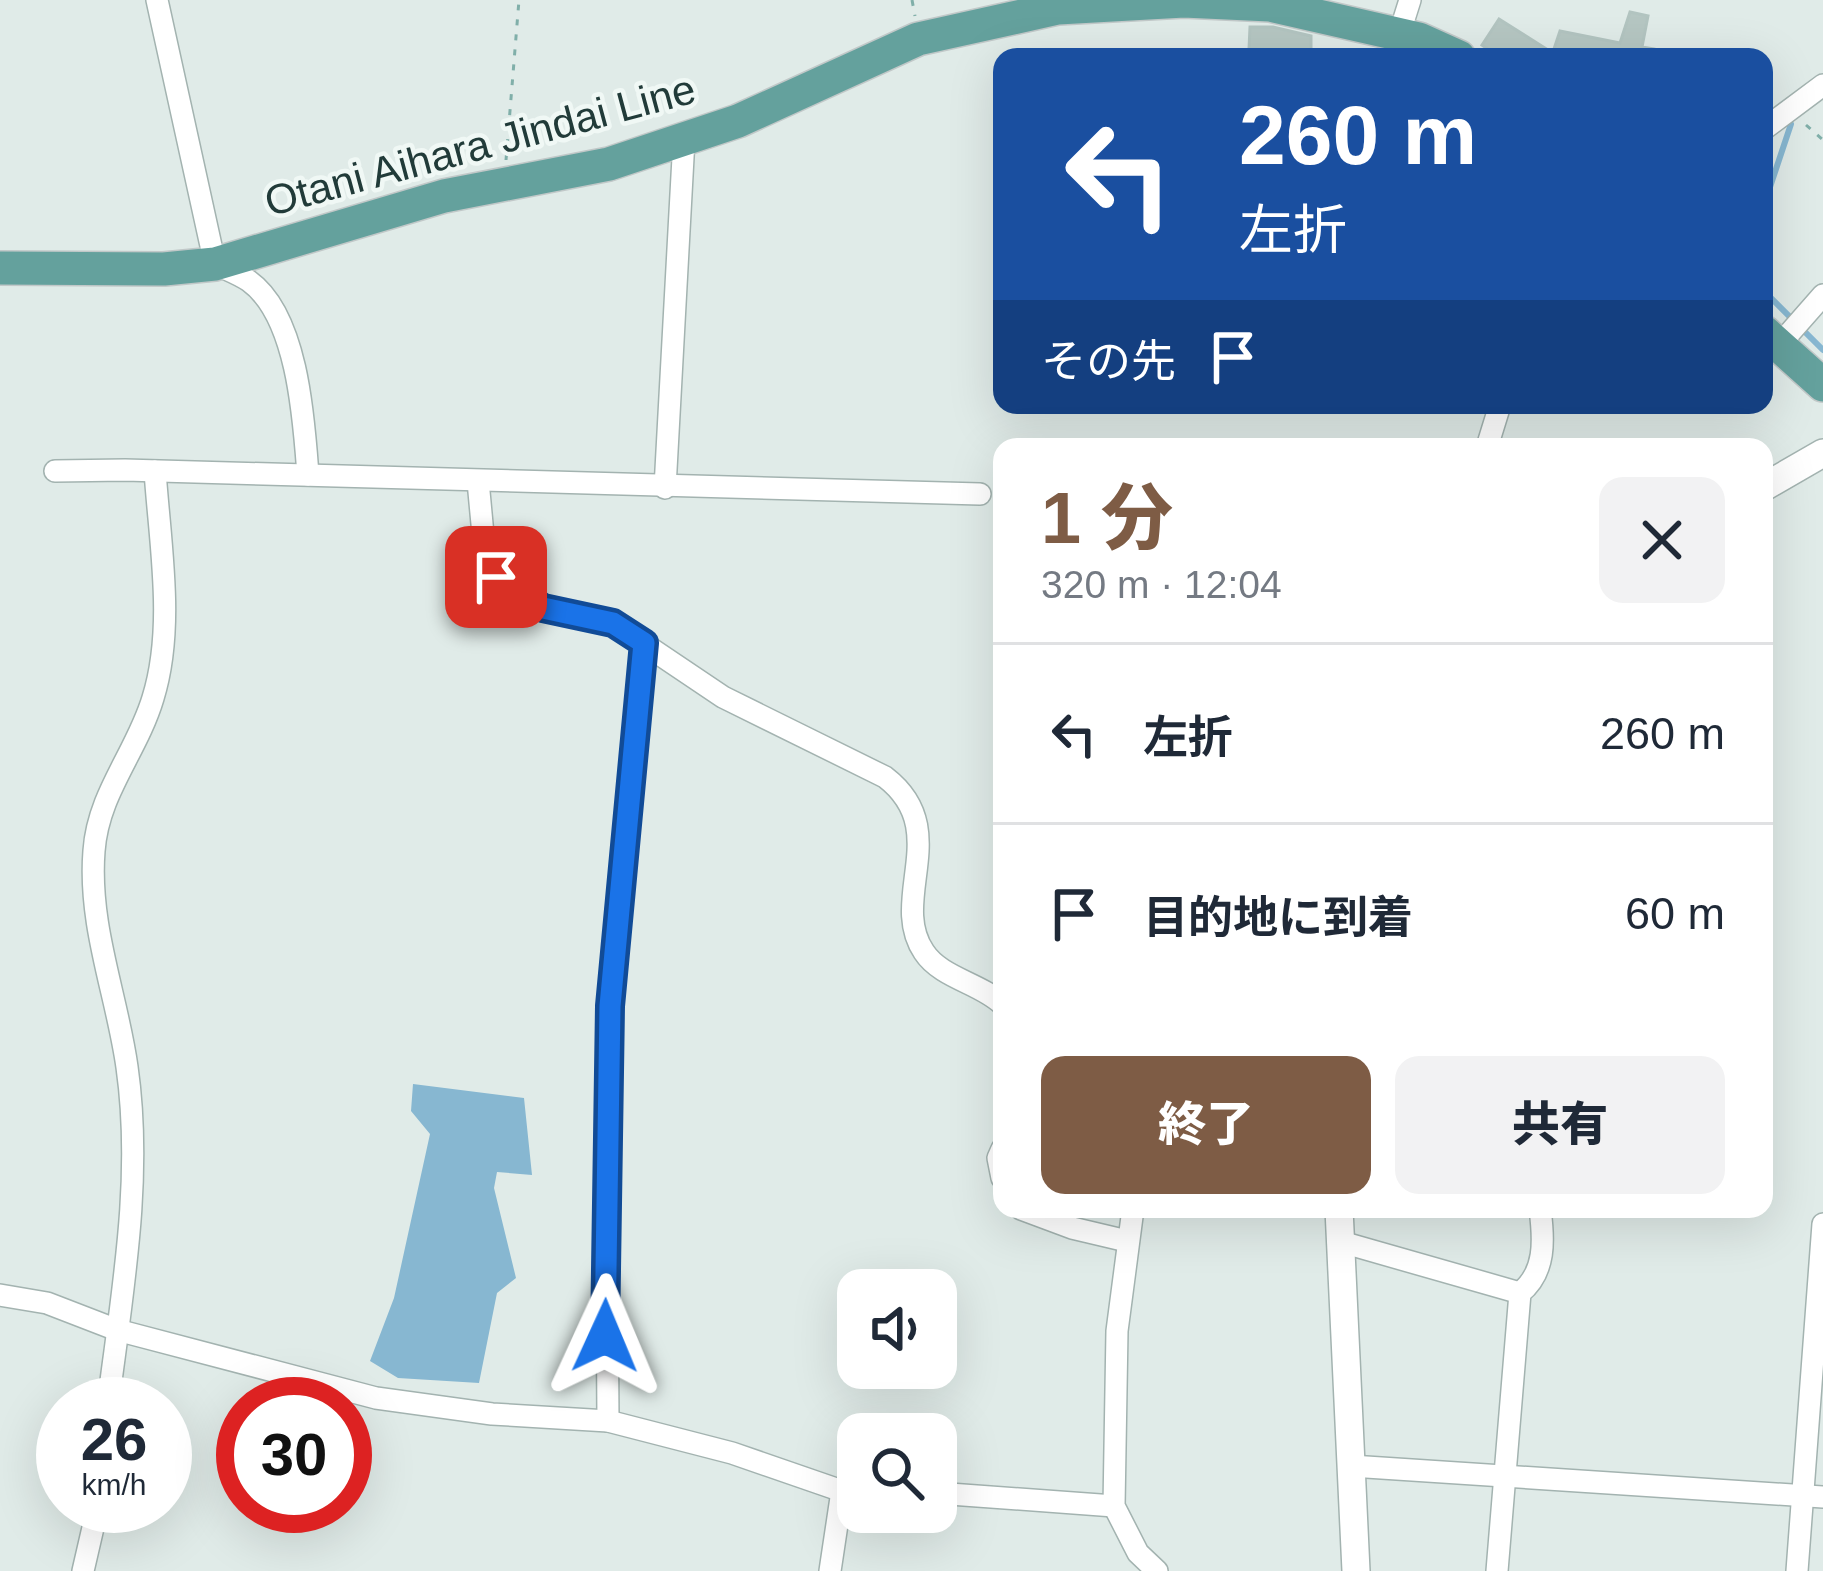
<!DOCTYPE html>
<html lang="ja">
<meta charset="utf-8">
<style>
:root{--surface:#fff;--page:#f2f2f3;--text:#1f2937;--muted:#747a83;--line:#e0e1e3;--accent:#7e5c45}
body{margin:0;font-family:Helvetica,"Noto Sans JP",sans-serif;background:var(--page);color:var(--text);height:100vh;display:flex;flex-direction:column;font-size:45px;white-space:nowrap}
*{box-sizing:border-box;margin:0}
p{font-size:39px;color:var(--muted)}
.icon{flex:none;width:66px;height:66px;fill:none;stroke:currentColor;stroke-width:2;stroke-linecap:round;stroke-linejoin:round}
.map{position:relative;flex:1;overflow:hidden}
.sheet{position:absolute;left:993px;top:438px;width:780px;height:780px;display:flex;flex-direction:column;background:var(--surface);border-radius:24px;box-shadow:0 12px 48px #0002}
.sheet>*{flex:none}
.hud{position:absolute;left:993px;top:48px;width:780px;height:366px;border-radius:24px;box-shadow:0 12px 48px #0002;background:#1a4fa0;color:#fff;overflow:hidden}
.fabs{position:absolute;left:837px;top:1269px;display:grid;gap:24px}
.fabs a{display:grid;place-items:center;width:120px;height:120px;border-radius:24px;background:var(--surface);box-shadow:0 12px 48px #0002;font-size:60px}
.speed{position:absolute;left:36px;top:1377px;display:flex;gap:24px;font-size:60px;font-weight:700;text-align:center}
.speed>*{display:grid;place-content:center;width:156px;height:156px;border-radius:50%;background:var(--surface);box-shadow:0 12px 48px #0002;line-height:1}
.speed small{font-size:30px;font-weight:400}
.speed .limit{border:18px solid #d22;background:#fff;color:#111}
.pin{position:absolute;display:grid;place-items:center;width:102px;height:102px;color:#fff;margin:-51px;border-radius:24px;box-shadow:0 6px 18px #0006}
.me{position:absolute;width:132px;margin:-66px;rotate:1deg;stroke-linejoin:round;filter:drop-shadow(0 0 9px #0008)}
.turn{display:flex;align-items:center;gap:42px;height:252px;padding:0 48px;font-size:54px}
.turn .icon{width:156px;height:156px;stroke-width:2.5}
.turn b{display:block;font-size:84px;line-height:102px}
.then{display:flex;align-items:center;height:114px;padding:0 48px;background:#0003;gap:24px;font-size:45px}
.round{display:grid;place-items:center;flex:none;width:126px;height:126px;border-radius:24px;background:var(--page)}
.head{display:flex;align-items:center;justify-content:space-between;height:204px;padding:0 48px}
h1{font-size:72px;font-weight:800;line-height:90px;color:var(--accent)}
.button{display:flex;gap:24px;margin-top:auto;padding:24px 48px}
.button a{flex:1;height:138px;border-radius:24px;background:var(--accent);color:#fff;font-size:48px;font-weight:800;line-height:138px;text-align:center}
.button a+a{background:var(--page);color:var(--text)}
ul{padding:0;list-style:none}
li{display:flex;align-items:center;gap:36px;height:180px;padding:0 48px;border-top:3px solid var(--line)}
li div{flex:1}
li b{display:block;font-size:45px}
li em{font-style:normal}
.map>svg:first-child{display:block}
</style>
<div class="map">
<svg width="1823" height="1571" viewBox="0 0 1823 1571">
<rect width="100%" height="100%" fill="#e0ebe8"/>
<!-- water -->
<polygon fill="#87b7d1" points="413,1084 524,1098 532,1175 497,1172 494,1188 516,1278 497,1293 479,1383 398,1378 370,1361 394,1298 430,1134 411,1111"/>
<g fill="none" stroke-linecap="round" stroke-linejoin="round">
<!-- stream -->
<g stroke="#87b7d1" stroke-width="6">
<polyline points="1764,205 1791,124"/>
<polyline points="1764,291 1823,350"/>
</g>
</g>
<!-- building -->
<g fill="#b5c6c2" stroke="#b2c4c0" stroke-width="3">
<polygon points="1630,12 1648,16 1642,47 1654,49 1653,57 1564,57 1553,52 1560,31 1620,43"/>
<polygon points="1499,19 1559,57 1499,57 1482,45"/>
<polygon points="1250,27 1273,27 1311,36 1311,51 1249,49"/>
</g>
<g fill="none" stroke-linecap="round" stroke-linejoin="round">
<!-- minor casing -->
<g stroke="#a3b3b0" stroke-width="24">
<g id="minor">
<path d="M157 0 215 264C225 269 239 274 249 281 298 316 304 421 308 475"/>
<polyline points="1399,35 1410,0"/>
<polyline points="1764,129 1823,85"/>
<polyline points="1779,345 1823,295"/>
<polyline points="1487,447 1500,405"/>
<polyline points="55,471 125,470 980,494"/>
<path d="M478 481 485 556 496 577 543 608 613 623 723 697 885 777C954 830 888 899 924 952 941 978 980 983 1002 1004"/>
<polyline points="665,488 684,139"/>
<polyline points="1002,1149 998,1158 1002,1178"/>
<polyline points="1021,1209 1072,1228 1127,1241"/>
<polyline points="1133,1209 1117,1331 1114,1506 1138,1553 1157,1571"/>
<polyline points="1338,1241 1520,1293"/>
<polyline points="0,1295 47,1303 117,1330 376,1398 492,1414 608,1421 732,1453 842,1491 858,1492"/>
<path d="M108 1404C122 1293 143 1179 127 1067 117 995 88 926 94 851 98 793 137 752 153 698 175 627 160 545 155 471"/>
<polyline points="608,1421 606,1118 610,1006 644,643"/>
<polyline points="1351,1466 1823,1497"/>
<polyline points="936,1493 1114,1506"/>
<polyline points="83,1571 98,1506"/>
<polyline points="830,1571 842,1491"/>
<path d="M1497 1571 1520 1293C1546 1272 1544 1240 1540 1209"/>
<polyline points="1797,1571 1823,1224"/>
</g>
</g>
<!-- tertiary casing -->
<g stroke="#a3b3b0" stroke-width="30">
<g id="tertiary">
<polyline points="1764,487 1823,453"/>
<polyline points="1339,1209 1356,1571"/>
</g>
</g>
<!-- primary casing -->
<g stroke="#c1c8c8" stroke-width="36">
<g id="primary">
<polyline points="0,268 164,269 215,264 444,196 609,164 738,121 918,39 1058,8 1184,1 1270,5 1419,39 1459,57"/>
<polyline points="1764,332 1823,385"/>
</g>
</g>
<!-- path -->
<g stroke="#80afa9" stroke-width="3" stroke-dasharray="6 9" stroke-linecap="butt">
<polyline points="912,0 915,16"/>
<polyline points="1806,125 1823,140"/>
<polyline points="506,160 519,0"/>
</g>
<!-- minor -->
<use href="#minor" stroke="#fff" stroke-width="21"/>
<!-- tertiary -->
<use href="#tertiary" stroke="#fff" stroke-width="27"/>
<!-- primary -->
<use href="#primary" stroke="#64a19d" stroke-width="33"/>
</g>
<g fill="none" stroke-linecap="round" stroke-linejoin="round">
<!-- route casing -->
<g stroke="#114b97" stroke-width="30">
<polyline id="route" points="496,577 543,608 613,623 644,643 610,1006 605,1336"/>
</g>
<!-- route -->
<use href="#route" stroke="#1a73e8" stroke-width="21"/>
</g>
<g text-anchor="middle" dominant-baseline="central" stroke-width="9" stroke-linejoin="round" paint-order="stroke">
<!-- street labels -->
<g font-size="42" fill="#213b39" stroke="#f0f8f5">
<text transform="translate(480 145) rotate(-15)">Otani Aihara Jindai Line</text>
</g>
</g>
</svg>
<div class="fabs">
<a><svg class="icon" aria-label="sound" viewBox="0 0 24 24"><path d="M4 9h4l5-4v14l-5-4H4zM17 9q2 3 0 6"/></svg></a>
<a><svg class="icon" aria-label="search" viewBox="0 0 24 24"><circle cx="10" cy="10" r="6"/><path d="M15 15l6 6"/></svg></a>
</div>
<div class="speed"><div>26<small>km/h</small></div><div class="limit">30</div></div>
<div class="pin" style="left:496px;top:577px;background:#d93025"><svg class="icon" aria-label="arrive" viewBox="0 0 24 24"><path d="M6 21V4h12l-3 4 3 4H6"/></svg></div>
<svg class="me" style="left:605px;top:1336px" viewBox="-20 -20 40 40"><path d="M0-17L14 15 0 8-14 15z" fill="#1a73e8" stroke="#fff" stroke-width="4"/></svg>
<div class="hud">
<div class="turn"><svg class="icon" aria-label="left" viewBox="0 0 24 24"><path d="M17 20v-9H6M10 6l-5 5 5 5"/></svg><div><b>260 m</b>左折</div></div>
<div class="then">その先<svg class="icon" aria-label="arrive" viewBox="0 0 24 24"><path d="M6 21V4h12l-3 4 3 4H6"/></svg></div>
</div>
<section class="sheet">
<div class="head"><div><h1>1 分</h1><p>320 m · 12:04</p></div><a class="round"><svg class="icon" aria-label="close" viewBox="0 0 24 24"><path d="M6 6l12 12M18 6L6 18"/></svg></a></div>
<ul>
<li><svg class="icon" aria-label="left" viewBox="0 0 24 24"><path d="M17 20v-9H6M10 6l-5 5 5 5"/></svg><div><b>左折</b></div><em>260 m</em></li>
<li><svg class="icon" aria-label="arrive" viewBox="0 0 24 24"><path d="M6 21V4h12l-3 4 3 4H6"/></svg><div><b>目的地に到着</b></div><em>60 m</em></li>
</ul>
<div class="button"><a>終了</a><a>共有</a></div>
</section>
</div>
